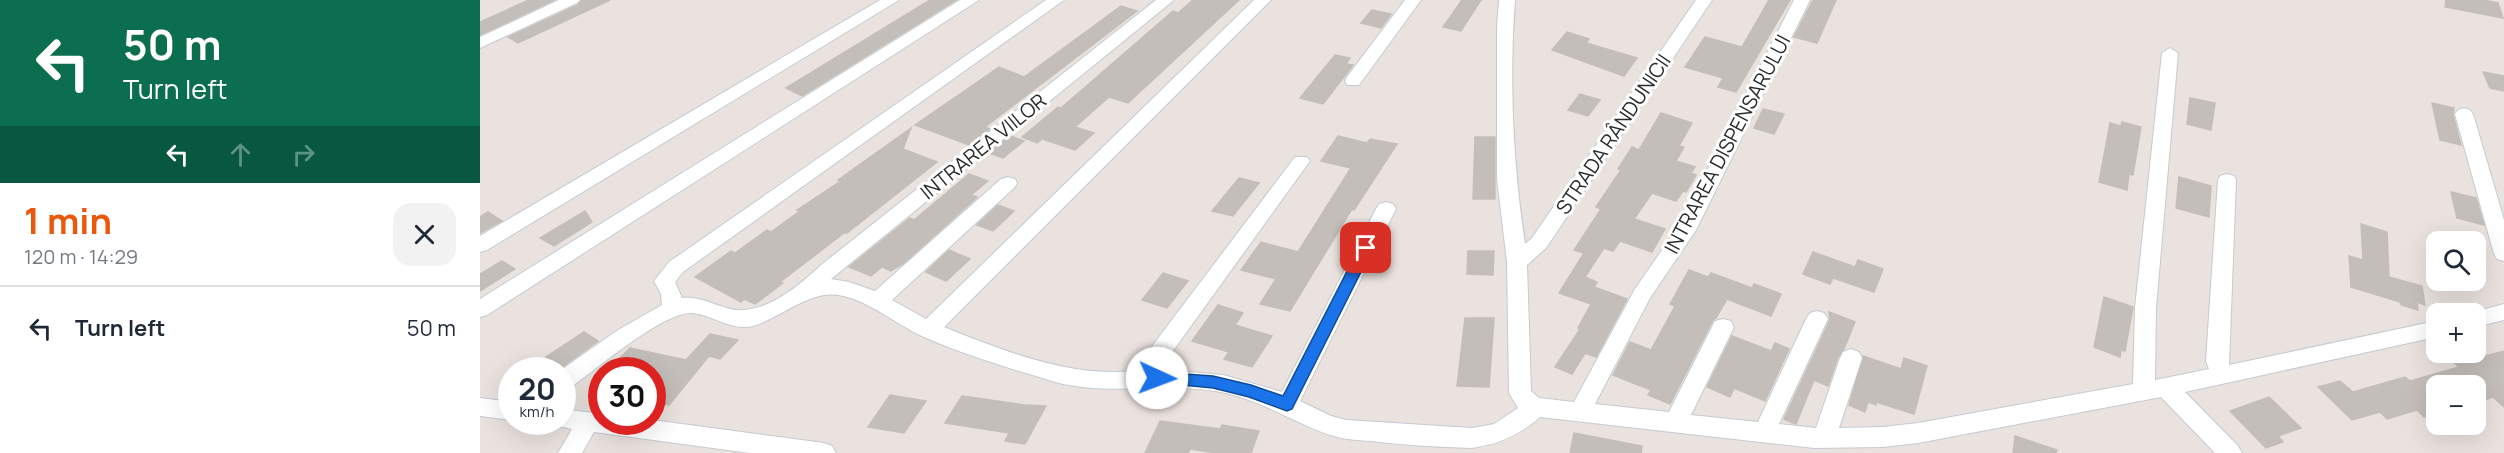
<!DOCTYPE html>
<meta charset="utf-8">
<style>
:root{--surface:#fff;--page:#f2f2f3;--text:#1f2937;--muted:#747a83;--line:#e0e1e3;--accent:#ea580c}
body{margin:0;font-family:Manrope,sans-serif;background:var(--page);color:var(--text);height:100vh;display:flex;flex-direction:column;font-size:22px;white-space:nowrap}
*{box-sizing:border-box;margin:0}
p{font-size:20px;color:var(--muted)}
.icon{flex:none;width:33px;height:33px;fill:none;stroke:currentColor;stroke-width:2;stroke-linecap:round;stroke-linejoin:round}
.map{position:relative;flex:1;overflow:hidden}
.side{display:flex;flex-direction:column;background:var(--surface);width:480px}
.side>*{flex:none}
.banner{background:#0b6e4f;color:#fff;overflow:hidden}
.controls{position:absolute;left:1946px;top:231px;display:grid;gap:12px}
.controls a{display:grid;place-items:center;width:60px;height:60px;border-radius:12px;background:var(--surface);box-shadow:0 6px 24px #0002;font-size:30px}
.speed{position:absolute;left:18px;top:357px;display:flex;gap:12px;font-size:30px;font-weight:700;text-align:center}
.speed>*{display:grid;place-content:center;width:78px;height:78px;border-radius:50%;background:var(--surface);box-shadow:0 6px 24px #0002;line-height:1}
.speed small{font-size:15px;font-weight:400}
.speed .limit{border:9px solid #d22;background:#fff;color:#111}
.pin{position:absolute;display:grid;place-items:center;width:51px;height:51px;color:#fff;margin:-26px;border-radius:12px;box-shadow:0 3px 9px #0006}
.me{position:absolute;width:66px;margin:-33px;rotate:92deg;stroke-linejoin:round;filter:drop-shadow(0 0 4px #0008)}
.turn{display:flex;align-items:center;gap:21px;height:126px;padding:0 24px;font-size:27px}
.turn .icon{width:78px;height:78px;stroke-width:2.5}
.turn b{display:block;font-size:42px;line-height:51px}
.lanes{display:flex;align-items:center;height:57px;padding:0 24px;background:#0003;justify-content:center;gap:30px;direction:ltr}
.lanes .off{opacity:.35}
.round{display:grid;place-items:center;flex:none;width:63px;height:63px;border-radius:18px;background:var(--page)}
.head{display:flex;align-items:center;justify-content:space-between;height:102px;padding:0 24px}
h1{font-size:36px;font-weight:700;line-height:45px;color:var(--accent)}
ul{padding:0;list-style:none}
li{display:flex;align-items:center;gap:18px;height:84px;padding:0 24px;border-top:2px solid var(--line)}
li div{flex:1}
li b{display:block;font-size:22px}
li em{font-style:normal}
main{display:flex;flex:1;min-height:0}
.map>svg:first-child{display:block}
</style>
<main>
<section class="side">
<div class="banner">
<div class="turn"><svg class="icon" aria-label="left" viewBox="0 0 24 24"><path d="M17 20v-9H6M10 6l-5 5 5 5"/></svg><div><b>50 m</b>Turn left</div></div>
<div class="lanes"><svg class="icon" aria-label="left" viewBox="0 0 24 24"><path d="M17 20v-9H6M10 6l-5 5 5 5"/></svg><svg class="icon off" aria-label="ahead" viewBox="0 0 24 24"><path d="M12 20V5M6 11l6-6 6 6"/></svg><svg class="icon off" aria-label="right" viewBox="0 0 24 24"><path d="M7 20v-9h11M14 6l5 5-5 5"/></svg></div>
</div>
<div class="head"><div><h1>1 min</h1><p>120 m · 14:29</p></div><a class="round"><svg class="icon" aria-label="close" viewBox="0 0 24 24"><path d="M6 6l12 12M18 6L6 18"/></svg></a></div>
<ul>
<li><svg class="icon" aria-label="left" viewBox="0 0 24 24"><path d="M17 20v-9H6M10 6l-5 5 5 5"/></svg><div><b>Turn left</b></div><em>50 m</em></li>
</ul>
</section>
<div class="map">
<svg width="2024" height="453" viewBox="0 0 2024 453">
<rect width="100%" height="100%" fill="#eae2de"/>
<!-- building -->
<g fill="#c3beb9" stroke="#c5beb8" stroke-width="1.5">
<polygon points="49,0 74,0 0,35 0,22"/>
<polygon points="102,0 130,0 38,43 28,37 98,5"/>
<polygon points="450,0 476,0 322,96 306,88"/>
<polygon points="713,0 759,0 648,103 629,97 595,127 614,133 595,150 562,139 557,143 542,137 578,107 581,108 693,11 698,13"/>
<polygon points="982,0 1001,0 981,31 963,27"/>
<polygon points="1289,0 1310,0 1256,92 1238,87 1243,78 1205,67 1225,37 1262,47"/>
<polygon points="1333,0 1356,0 1337,43 1314,37"/>
<polygon points="1966,0 2003,0 2018,3 2023,18 1965,7"/>
<polygon points="641,6 657,11 505,127 510,129 489,145 435,125 519,67 544,77"/>
<polygon points="892,10 911,14 901,28 881,23"/>
<polygon points="1087,32 1109,39 1106,43 1157,58 1144,76 1072,50"/>
<polygon points="855,55 870,58 866,64 873,65 843,104 820,98"/>
<polygon points="2003,72 2024,76 2024,91 2010,88"/>
<polygon points="1100,94 1120,100 1108,116 1088,110"/>
<polygon points="1710,98 1735,103 1731,130 1707,124"/>
<polygon points="1952,103 1974,108 1973,115 1981,145 1960,140"/>
<polygon points="1283,109 1304,114 1294,134 1274,128"/>
<polygon points="1181,113 1212,123 1199,146 1204,147 1196,161 1215,167 1211,173 1216,175 1206,192 1203,191 1196,201 1172,193 1154,219 1185,229 1172,252 1140,241 1133,251 1124,248 1105,277 1117,282 1114,287 1147,299 1116,357 1105,353 1092,374 1075,367 1100,329 1098,328 1111,304 1079,293 1104,253 1094,250 1121,209 1116,207 1141,170 1138,169 1152,147 1159,150"/>
<polygon points="1642,122 1661,127 1653,175 1649,174 1647,190 1619,182 1630,123 1641,126"/>
<polygon points="431,128 423,149 457,162 367,233 364,233 300,282 303,283 275,304 264,299 261,302 215,277 251,251 255,253 287,230 291,232 320,211 317,210 361,181 358,180"/>
<polygon points="530,136 544,141 523,158 509,153"/>
<polygon points="858,136 887,143 890,139 917,144 874,210 872,209 810,311 780,304 796,279 761,270 781,242 818,252 871,168 841,161"/>
<polygon points="995,137 1015,137 1015,199 993,199"/>
<polygon points="489,174 508,181 491,195 497,197 424,263 411,271 402,267 391,276 369,267 430,218 434,220"/>
<polygon points="1699,177 1731,186 1729,217 1696,208"/>
<polygon points="759,178 779,183 753,216 732,211"/>
<polygon points="1971,192 1996,198 2004,225 1977,218"/>
<polygon points="518,205 534,211 513,231 497,225"/>
<polygon points="105,211 112,222 74,246 60,238"/>
<polygon points="8,212 22,221 0,233 0,217"/>
<polygon points="1881,224 1907,232 1909,277 1942,286 1945,305 1937,302 1938,310 1921,305 1920,302 1871,287 1869,256 1883,260"/>
<polygon points="469,250 490,259 466,281 446,272"/>
<polygon points="988,251 1014,251 1013,275 987,274"/>
<polygon points="1333,252 1375,267 1378,260 1403,269 1394,292 1353,278 1350,284 1323,274"/>
<polygon points="22,261 35,269 0,291 0,274"/>
<polygon points="1209,270 1228,277 1231,273 1272,288 1274,284 1301,294 1291,316 1247,299 1236,318 1233,320 1190,404 1168,395 1171,390 1133,375 1150,342 1171,350 1195,306 1190,304"/>
<polygon points="683,273 708,281 687,308 662,300"/>
<polygon points="1624,297 1653,307 1645,351 1641,350 1640,357 1614,347"/>
<polygon points="738,305 763,313 755,325 792,336 772,367 744,359 749,352 712,341"/>
<polygon points="1349,312 1375,322 1364,349 1358,357 1348,386 1334,380 1316,424 1313,423 1304,419 1350,320"/>
<polygon points="985,318 1014,318 1009,387 977,386"/>
<polygon points="104,332 118,341 82,367 66,357"/>
<polygon points="230,334 258,340 240,359 229,356 189,405 172,403 172,370 128,370 150,348 206,360"/>
<polygon points="1252,336 1291,351 1295,343 1309,349 1285,401 1254,388 1250,397 1227,387"/>
<polygon points="2024,351 2024,407 2013,397 1995,403 1995,386 1956,386 1956,413 1944,417 1937,410 1907,419 1900,412 1872,420 1838,387 1860,381 1873,392 1925,377 1930,381 1979,367 1969,358 1986,353 1994,359"/>
<polygon points="1383,356 1421,369 1424,358 1447,366 1434,414 1396,402 1396,405 1388,402 1385,412 1369,405"/>
<polygon points="410,395 446,401 424,433 388,427"/>
<polygon points="482,396 545,405 566,406 545,444 525,441 529,433 465,423"/>
<polygon points="1789,397 1821,428 1798,436 1803,442 1786,448 1750,411"/>
<polygon points="680,421 740,429 742,425 779,431 771,453 737,453 710,449 708,453 665,453"/>
<polygon points="1094,433 1162,446 1161,453 1090,453"/>
<polygon points="1535,436 1577,450 1576,453 1533,453"/>
</g>
<g fill="none" stroke-linecap="round" stroke-linejoin="round">
<!-- minor casing -->
<g stroke="#c5cad2" stroke-width="2">
<g id="minor">
<polygon points="79,0 100,0 97,3 0,48 0,37"/>
<polygon points="400,0 419,0 7,250 0,252 0,236"/>
<polygon points="480,0 499,0 7,315 0,317 0,299"/>
<path d="M566 0H584L203 272 195 282 202 298C218 296 232 304 247 308 280 319 319 286 341 265L676 0H694L351 279 369 282 395 291 521 179 528 177 535 179 537 183 535 187 412 300 446 319 774 0H791L464 327C503 343 555 363 596 369 619 373 642 372 665 371L664 364 673 345 815 157H827L830 161 827 165 690 355 686 364 687 370 743 375 802 392 896 209 899 204 906 202 913 204 916 209 820 401 851 416 866 420 992 428 1014 424 1038 408 1029 393 1027 262 1017 179V27L1019 0H1035C1029 81 1033 164 1045 244L1052 238 1216 0H1232L1066 248 1047 265 1051 391 1059 398 1094 402 1155 289 1198 227 1314 0H1330L1216 230 1170 298 1115 404 1189 412 1235 321 1243 319 1251 321 1254 327 1211 415 1278 422 1326 319 1330 313 1337 311 1344 313 1348 319 1299 424 1336 428 1360 358 1363 352 1371 349 1379 352 1382 358 1359 428 1403 427 1438 423 1653 384 1655 308 1682 53 1690 48 1698 53 1676 308 1675 380 1729 369 1726 361 1738 180 1740 176 1747 174 1754 176 1756 180 1749 365 1956 321V337L1705 392 1758 446 1762 453H1735L1681 397 1438 443 1403 447 1334 448 1060 417C1040 435 1019 444 992 448 958 447 924 445 891 441 879 440 868 440 857 437 813 424 783 399 735 391 681 382 626 397 572 381 529 368 485 355 444 337 417 325 387 299 358 295 328 291 301 318 273 326 250 331 234 315 212 313 184 311 114 371 90 388L82 391 81 370 138 330 182 305 181 294 174 281 189 262Z"/>
<polygon points="925,0 941,0 879,85 867,85 865,81 867,77"/>
<polygon points="1984,108 1990,110 1993,114 2024,220 2024,261 2017,259 2014,254 1975,114 1978,110"/>
<polygon points="2024,304 2024,320 1995,327 1995,314 1987,314"/>
<polygon points="0,398 32,402 32,420 0,416"/>
<polygon points="82,409 122,414 122,422 172,420 344,443 352,446 356,453 270,453 114,432 102,453 78,453 92,429 74,425 72,422 82,422"/>
</g>
</g>
<!-- minor -->
<use href="#minor" fill="#fff" fill-rule="evenodd"/>
</g>
<!-- route -->
<polygon fill="#1a73e8" stroke="#114b97" stroke-width="1.5" points="886,243 893,248 812,409 807,411 769,397 733,388 671,382 669,378 671,374 677,372 733,376 771,385 803,396 879,248"/>
<g text-anchor="middle" dominant-baseline="central" stroke-width="6" stroke-linejoin="round" paint-order="stroke">
<!-- street labels -->
<g font-size="20" fill="#2a2a2a" stroke="#fff">
<text transform="translate(1133 134) rotate(-56)">STRADA RÂNDUNICII</text>
<text transform="translate(1247 144) rotate(-62)">INTRAREA DISPENSARULUI</text>
<text transform="translate(503 146) rotate(-39)">INTRAREA VIILOR</text>
</g>
</g>
</svg>
<div class="controls">
<a><svg class="icon" aria-label="search" viewBox="0 0 24 24"><circle cx="10" cy="10" r="6"/><path d="M15 15l6 6"/></svg></a>
<a>+</a>
<a>−</a>
</div>
<div class="speed"><div>20<small>km/h</small></div><div class="limit">30</div></div>
<div class="pin" style="left:886px;top:248px;background:#d93025"><svg class="icon" aria-label="arrive" viewBox="0 0 24 24"><path d="M6 21V4h12l-3 4 3 4H6"/></svg></div>
<svg class="me" style="left:677px;top:378px" viewBox="-20 -20 40 40"><circle r="19" fill="#fff"/><path d="M0-13L10 11 0 6-10 11z" fill="#1a73e8"/></svg>
</div>
</main>
